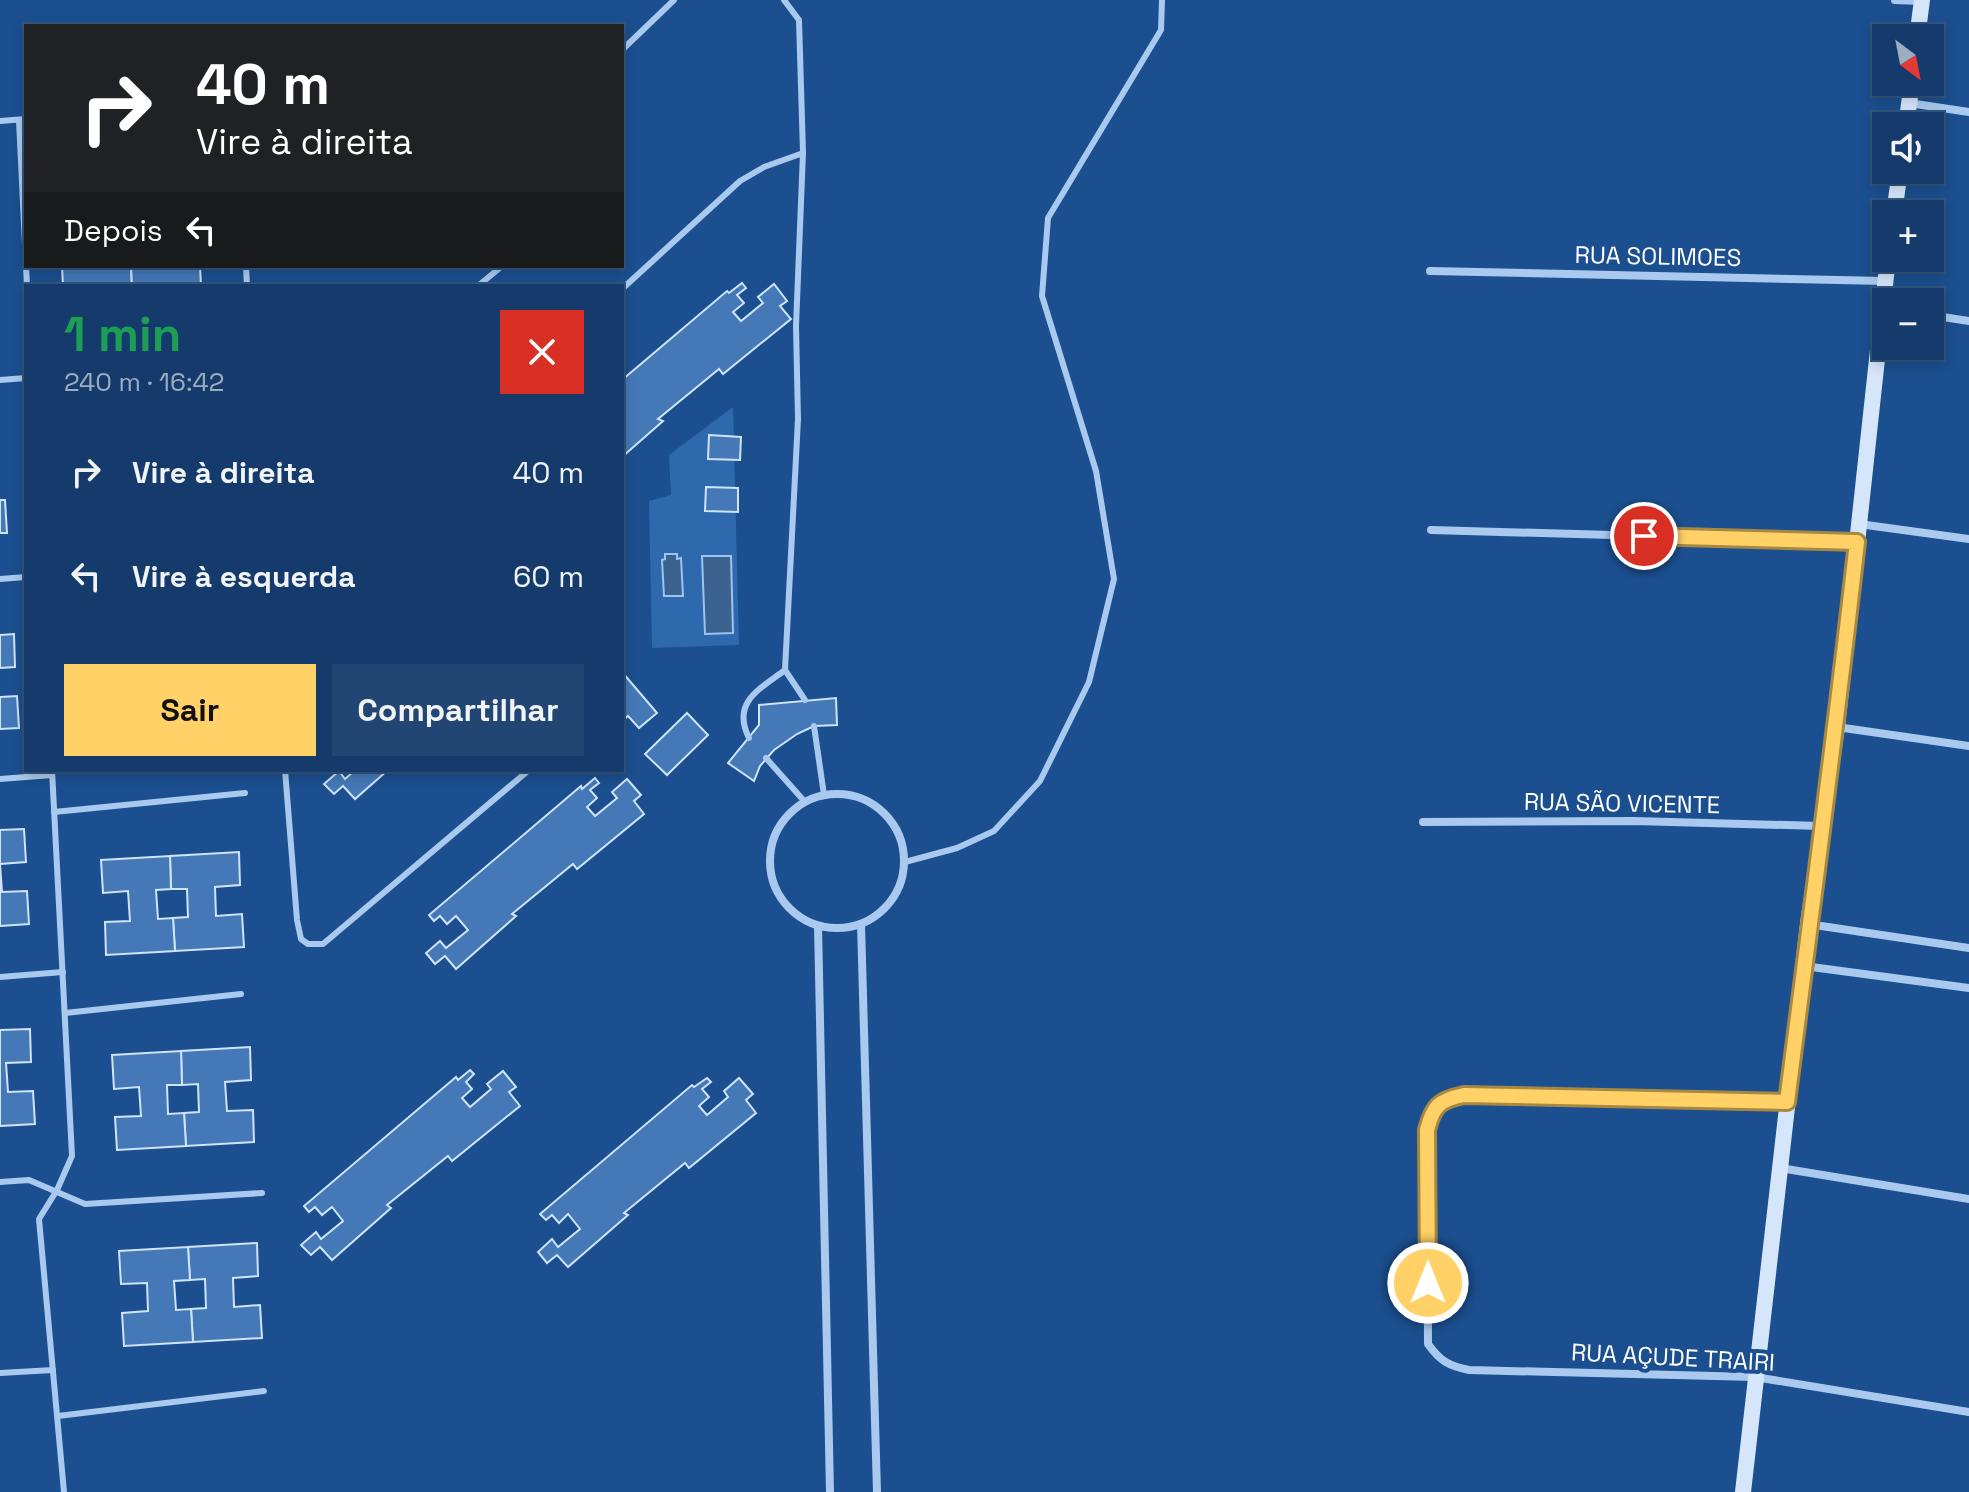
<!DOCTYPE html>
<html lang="pt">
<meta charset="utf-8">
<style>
:root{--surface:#143b6b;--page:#214673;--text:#f1f3f6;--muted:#9dadc1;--line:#33557e;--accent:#ffd166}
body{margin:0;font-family:"Space Grotesk",sans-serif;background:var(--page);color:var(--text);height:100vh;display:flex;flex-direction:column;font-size:30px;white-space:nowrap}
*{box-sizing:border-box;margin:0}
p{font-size:26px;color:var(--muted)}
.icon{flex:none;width:44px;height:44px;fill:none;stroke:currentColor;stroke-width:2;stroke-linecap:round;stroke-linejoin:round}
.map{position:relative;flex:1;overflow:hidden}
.side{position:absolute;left:24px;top:284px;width:600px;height:488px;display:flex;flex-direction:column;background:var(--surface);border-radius:0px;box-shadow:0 4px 12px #0003,0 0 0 2px var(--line)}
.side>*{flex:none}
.top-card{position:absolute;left:24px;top:24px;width:600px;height:244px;border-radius:0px;box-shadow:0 4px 12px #0003,0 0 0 2px var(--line);background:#202124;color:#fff;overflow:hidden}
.needle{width:52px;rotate:148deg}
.fabs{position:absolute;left:1872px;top:24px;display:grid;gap:16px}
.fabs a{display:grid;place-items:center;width:72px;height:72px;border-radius:0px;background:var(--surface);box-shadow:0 4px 12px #0003,0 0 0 2px var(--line);font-size:40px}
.pin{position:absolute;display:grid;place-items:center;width:68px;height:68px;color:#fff;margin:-34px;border:4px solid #fff;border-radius:50%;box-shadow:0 2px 8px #0007}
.me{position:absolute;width:88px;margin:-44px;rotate:0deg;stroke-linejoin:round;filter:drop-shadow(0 0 6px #0008)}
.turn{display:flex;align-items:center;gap:28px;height:168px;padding:0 40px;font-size:36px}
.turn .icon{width:104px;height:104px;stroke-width:2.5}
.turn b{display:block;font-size:56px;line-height:68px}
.then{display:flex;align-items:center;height:76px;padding:0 40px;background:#0003;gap:16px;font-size:30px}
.round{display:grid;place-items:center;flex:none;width:84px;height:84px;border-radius:0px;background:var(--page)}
.headline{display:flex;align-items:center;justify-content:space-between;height:136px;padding:0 40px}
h1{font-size:48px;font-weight:700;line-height:60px;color:#1e9e55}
.button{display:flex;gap:16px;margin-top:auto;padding:16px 40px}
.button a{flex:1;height:92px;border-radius:0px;background:var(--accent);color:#111;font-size:32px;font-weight:700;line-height:92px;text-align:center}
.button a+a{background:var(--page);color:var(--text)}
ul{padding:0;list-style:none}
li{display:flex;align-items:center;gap:24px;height:104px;padding:0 40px}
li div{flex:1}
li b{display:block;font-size:30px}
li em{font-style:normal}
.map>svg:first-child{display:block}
</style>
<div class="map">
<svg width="1969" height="1492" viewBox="0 0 1969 1492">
<rect width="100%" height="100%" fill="#1b4f8f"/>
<!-- green -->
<polygon fill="#2e69ad" points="733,407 739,645 652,648 649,501 671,495 669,455"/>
<!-- water -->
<g fill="#3c6290" stroke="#9cc4f0" stroke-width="2">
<polygon points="665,554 677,554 677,559 681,558 683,596 664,596 662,560 665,559"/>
<polygon points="702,556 731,556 733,633 705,634"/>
</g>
<!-- building -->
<g fill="#4478b7" stroke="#cfe3fa" stroke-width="2">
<polygon points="131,266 132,286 63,286 62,267"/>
<polygon points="131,266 200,266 201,286 132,286"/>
<polygon points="742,283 746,288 737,295 744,303 733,312 741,321 763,303 758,297 774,284 787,301 780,306 791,319 723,374 719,369 658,419 663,421 622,457 622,380 727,291 729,293"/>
<polygon points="709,435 741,437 740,460 708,459"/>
<polygon points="706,487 738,488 738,512 705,511"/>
<polygon points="0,500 5,500 7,533 0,533"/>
<polygon points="14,634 15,667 0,668 0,635"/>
<polygon points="622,672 657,713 639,728 628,716 622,721"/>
<polygon points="17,696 19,728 0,729 0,697"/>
<polygon points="836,698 837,725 814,726 797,734 774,750 760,766 754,781 728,763 759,725 759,705"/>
<polygon points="687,713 708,735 667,775 645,754"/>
<polygon points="355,770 388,770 355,799 343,786 334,794 324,784 339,771 345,779"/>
<polygon points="595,778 599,783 590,790 597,798 587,807 595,816 617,798 612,792 627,779 641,795 634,801 644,814 577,869 573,864 512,914 516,916 456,969 445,956 435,964 426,953 440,941 446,948 468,930 456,916 447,924 440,916 434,921 429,915 581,786 582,789"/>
<polygon points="24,829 26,862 0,864 2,892 27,891 29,924 0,926 0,830"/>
<polygon points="239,852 240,885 215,887 216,916 242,914 244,947 175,951 173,918 188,917 187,889 171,889 170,856"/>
<polygon points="170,856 171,889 156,890 158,919 173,918 175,951 106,955 105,922 130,921 128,891 103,893 101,860"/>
<polygon points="30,1029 31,1062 6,1063 8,1092 33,1091 35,1124 0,1126 0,1030"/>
<polygon points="250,1047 251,1080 225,1082 227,1111 253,1110 254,1142 186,1146 184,1113 199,1112 198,1084 182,1085 181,1051"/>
<polygon points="181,1051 182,1085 167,1085 168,1114 184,1113 186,1146 117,1150 115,1117 141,1116 139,1087 114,1089 112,1055"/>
<polygon points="470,1070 474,1074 466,1082 472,1089 462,1098 470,1107 491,1089 487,1084 503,1071 516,1087 509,1092 520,1106 452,1161 448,1156 387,1205 391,1208 332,1260 320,1247 311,1255 301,1245 316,1232 321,1239 343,1221 332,1207 322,1215 315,1207 309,1212 304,1206 456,1077 458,1080"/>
<polygon points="707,1078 711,1082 702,1089 709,1097 699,1106 707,1115 728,1097 724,1091 739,1078 753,1094 746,1100 756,1113 689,1168 685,1163 624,1213 628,1215 568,1267 557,1255 547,1263 538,1252 552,1239 558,1247 580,1229 568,1214 559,1223 552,1215 546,1220 540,1214 692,1085 694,1087"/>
<polygon points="257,1243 258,1276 233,1278 234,1307 260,1305 262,1338 193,1342 191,1309 206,1308 205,1279 190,1280 188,1247"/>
<polygon points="188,1247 190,1280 174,1281 176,1310 191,1309 193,1342 124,1346 122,1313 148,1311 147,1283 121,1284 119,1251"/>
</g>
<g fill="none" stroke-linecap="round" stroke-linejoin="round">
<!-- lane -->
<g stroke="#a9c9ee" stroke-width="6">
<polyline points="784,0 799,20 803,153"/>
<polyline points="622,50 674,0"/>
<polyline points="19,120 26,265"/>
<polyline points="0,121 26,119"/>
<polyline points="26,266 27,286"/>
<polyline points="246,266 247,286"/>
<polyline points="478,286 502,266"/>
<polyline points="622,289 740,181 764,167 803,153 796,326 798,419 785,670 805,700"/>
<polyline points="0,380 26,378"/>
<polyline points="0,579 26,577"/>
<polyline points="814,726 824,795"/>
<path d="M749 738C731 702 760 689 785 670"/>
<polyline points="766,758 805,802"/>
<polyline points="52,770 72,1156 57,1190 39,1219 64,1492"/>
<polyline points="285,770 297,920 301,939 308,944 323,944 529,770"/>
<polyline points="0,779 52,775"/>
<polyline points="54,812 245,793"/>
<polyline points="905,862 957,848 994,831 1040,781 1089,682 1114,579 1096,471 1042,296 1048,218 1161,30 1162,0"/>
<polyline points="0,977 63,972"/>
<polyline points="65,1013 241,994"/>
<polyline points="0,1182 29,1180 85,1204 262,1193"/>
<polyline points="0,1373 53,1370"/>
<polyline points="58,1416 264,1391"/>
</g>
<!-- street -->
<g stroke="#a9c9ee" stroke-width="8">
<polyline points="1895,0 1921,1"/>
<polyline points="1909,103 1969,112"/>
<polyline points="1430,271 1885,281"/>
<polyline points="1930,315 1969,321"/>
<polyline points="1859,524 1969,539"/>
<polyline points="1431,530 1857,542"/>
<polyline points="1837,727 1969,746"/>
<circle cx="837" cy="861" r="67"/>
<polyline points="1423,822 1634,821 1821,826"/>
<polyline points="861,924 877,1492"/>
<polyline points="1808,924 1969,948"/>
<polyline points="818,926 830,1492"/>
<polyline points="1804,966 1969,988"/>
<path d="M1787 1102 1464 1095C1439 1100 1434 1106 1427 1130L1428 1344C1440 1361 1449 1366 1469 1370L1755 1377 1969 1412"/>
<polyline points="1780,1168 1969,1199"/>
</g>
<!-- secondary -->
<g stroke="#d6e6fa" stroke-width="16">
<polyline points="1917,38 1922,0"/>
<polyline points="1906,126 1912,82"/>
<polyline points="1894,214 1900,170"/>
<polyline points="1743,1492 1808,924 1837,727 1888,258"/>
</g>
</g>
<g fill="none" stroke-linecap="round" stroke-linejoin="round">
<!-- route casing -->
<g stroke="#a68842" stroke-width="20">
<path id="route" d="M1428 1283 1427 1130C1433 1106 1439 1100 1464 1095L1787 1102C1811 915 1836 729 1857 542L1644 536"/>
</g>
<!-- route -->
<use href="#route" stroke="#ffd166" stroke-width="14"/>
</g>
<g text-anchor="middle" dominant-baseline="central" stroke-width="8" stroke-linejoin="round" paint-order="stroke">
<!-- street labels -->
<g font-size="24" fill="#fff" stroke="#1b4f8f">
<text transform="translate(1658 256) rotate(1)">RUA SOLIMOES</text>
<text transform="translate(1622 803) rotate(1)">RUA SÃO VICENTE</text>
<text transform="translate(1673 1357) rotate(3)">RUA AÇUDE TRAIRI</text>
</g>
</g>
</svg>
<div class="fabs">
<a><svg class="needle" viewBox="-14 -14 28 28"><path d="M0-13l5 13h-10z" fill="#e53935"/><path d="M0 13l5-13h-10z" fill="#9dadc1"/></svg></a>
<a><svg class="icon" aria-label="sound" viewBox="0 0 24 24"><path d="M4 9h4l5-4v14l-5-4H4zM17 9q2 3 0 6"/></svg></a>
<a>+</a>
<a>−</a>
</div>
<div class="pin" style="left:1644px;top:536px;background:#d93025"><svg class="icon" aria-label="arrive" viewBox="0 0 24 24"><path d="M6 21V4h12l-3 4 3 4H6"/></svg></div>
<svg class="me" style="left:1428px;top:1283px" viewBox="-20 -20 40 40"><circle r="17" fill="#ffd166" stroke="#fff" stroke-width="3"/><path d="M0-11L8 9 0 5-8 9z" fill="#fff"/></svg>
<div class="top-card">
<div class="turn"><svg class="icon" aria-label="right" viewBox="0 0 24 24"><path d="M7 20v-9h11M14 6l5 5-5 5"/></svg><div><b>40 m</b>Vire à direita</div></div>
<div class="then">Depois<svg class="icon" aria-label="left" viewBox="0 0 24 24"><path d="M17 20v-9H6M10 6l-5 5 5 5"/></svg></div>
</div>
<section class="side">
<div class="headline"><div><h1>1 min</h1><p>240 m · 16:42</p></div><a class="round" style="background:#d93025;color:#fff"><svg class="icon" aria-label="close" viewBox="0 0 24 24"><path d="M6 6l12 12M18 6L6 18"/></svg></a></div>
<ul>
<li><svg class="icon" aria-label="right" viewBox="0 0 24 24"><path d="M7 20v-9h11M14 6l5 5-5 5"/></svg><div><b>Vire à direita</b></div><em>40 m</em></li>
<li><svg class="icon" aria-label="left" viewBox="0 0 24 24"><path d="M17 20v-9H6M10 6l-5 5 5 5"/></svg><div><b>Vire à esquerda</b></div><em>60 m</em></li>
</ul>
<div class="button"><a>Sair</a><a>Compartilhar</a></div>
</section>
</div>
